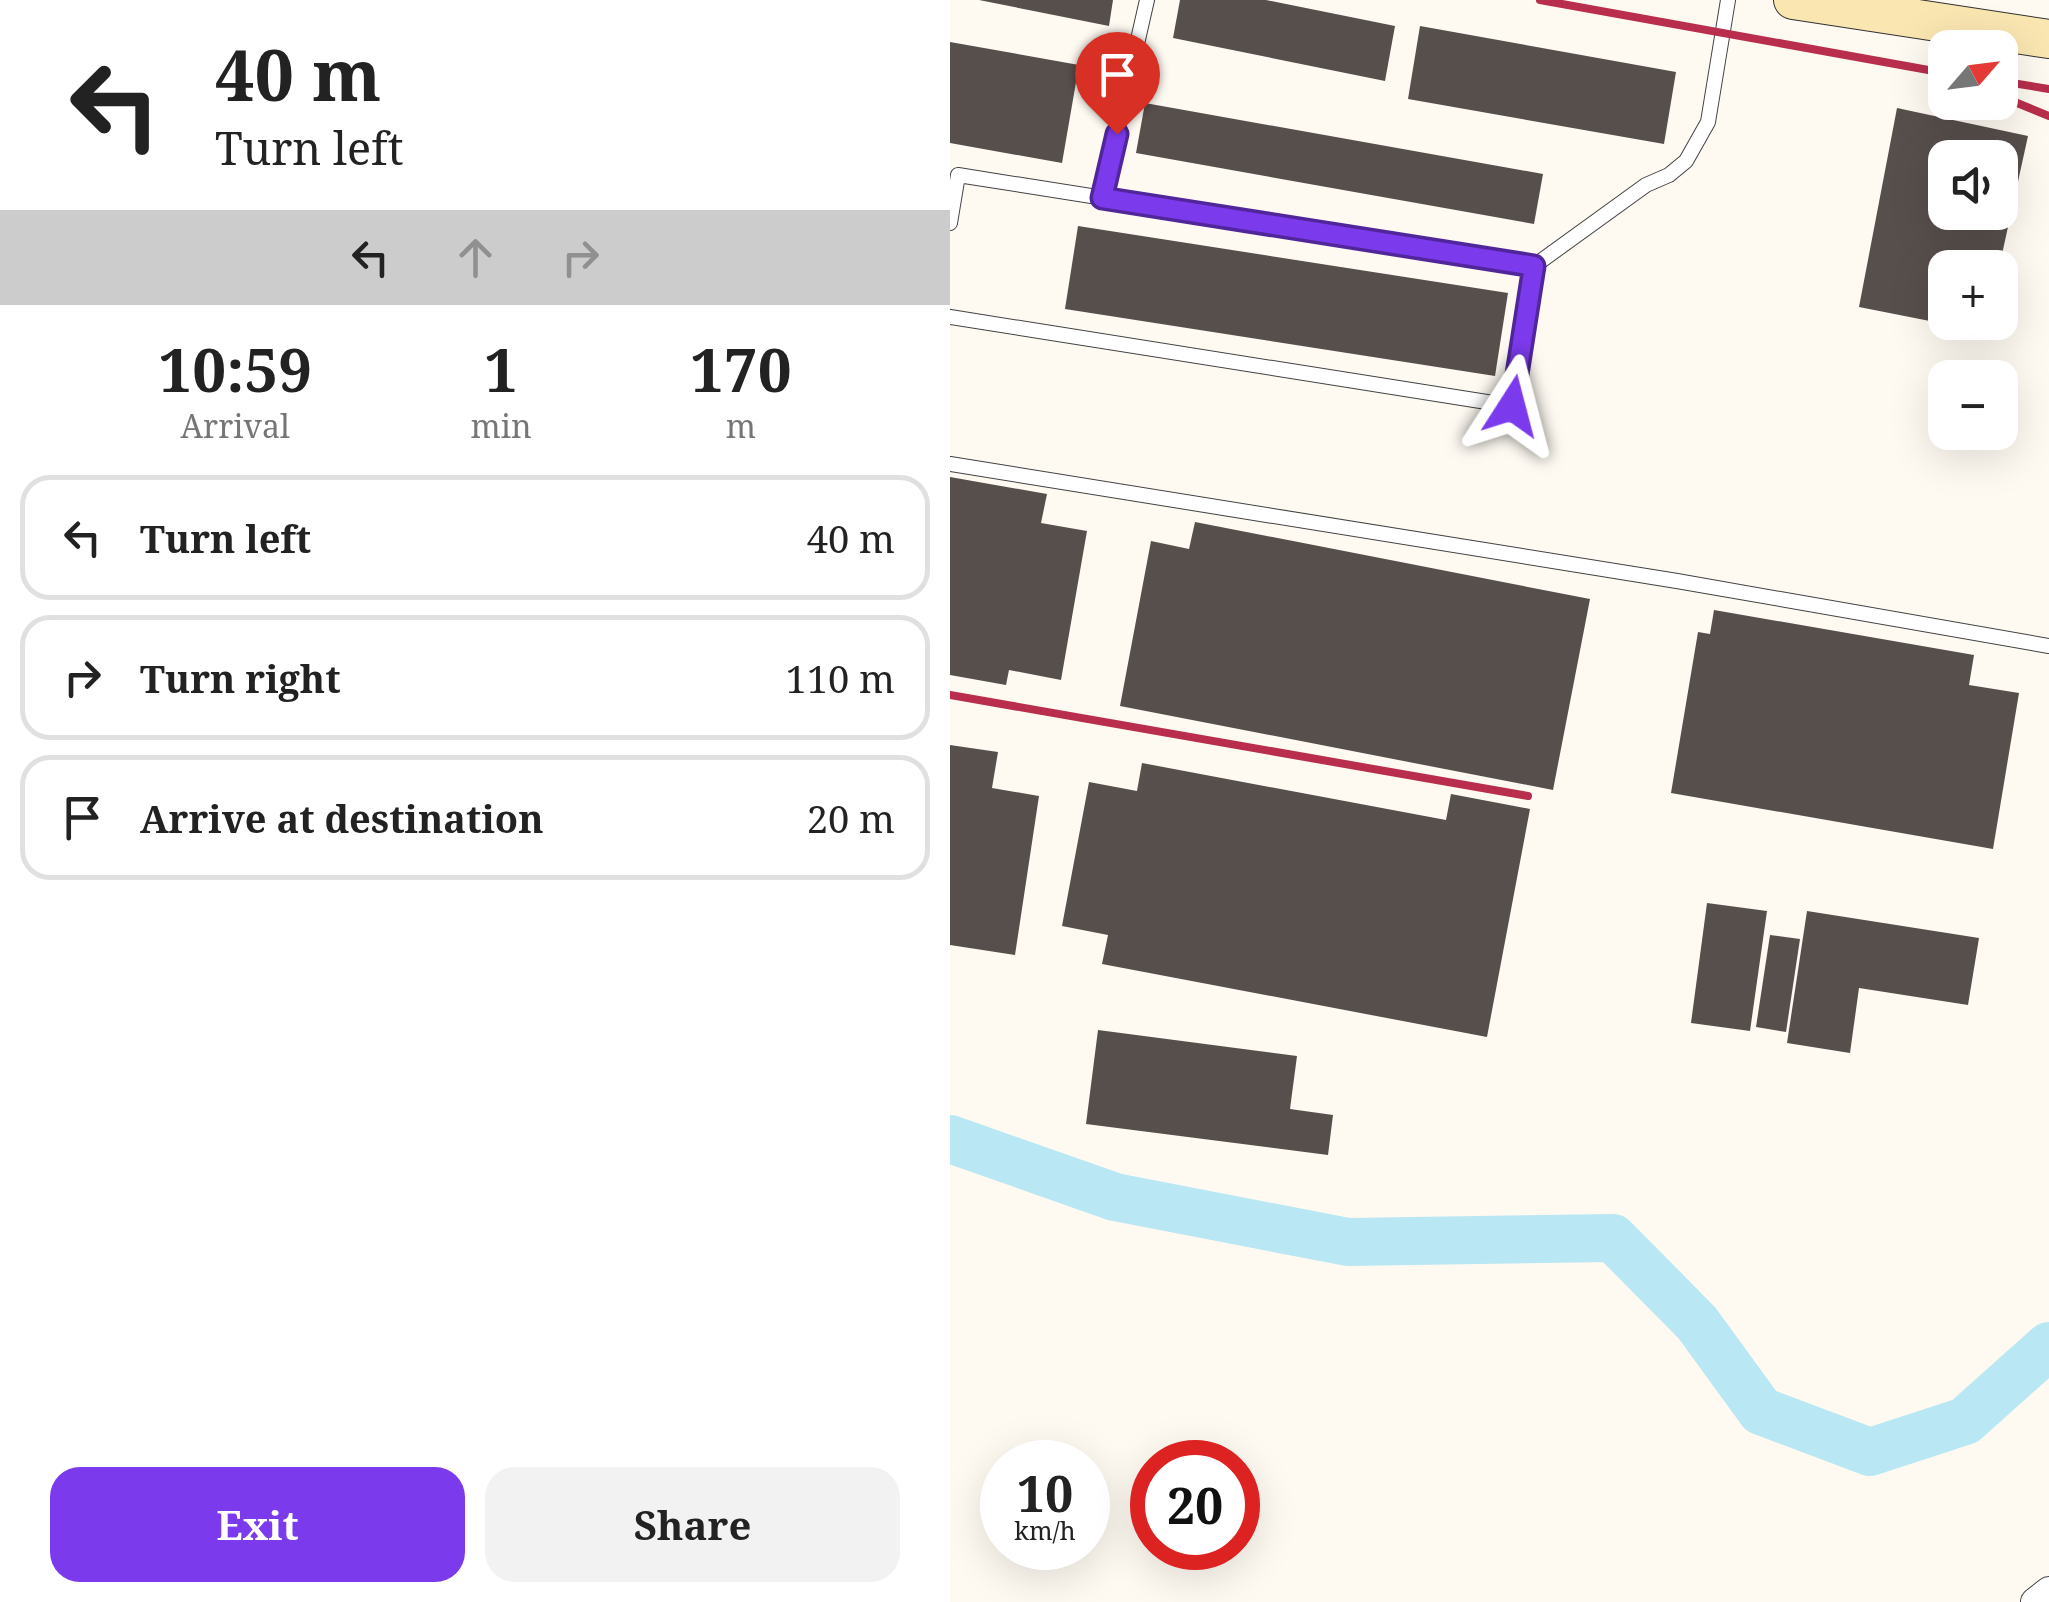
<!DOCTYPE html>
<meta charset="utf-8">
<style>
:root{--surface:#fff;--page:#f2f2f2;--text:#222;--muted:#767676;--line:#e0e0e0;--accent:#7c3aed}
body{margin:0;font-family:"Noto Serif",serif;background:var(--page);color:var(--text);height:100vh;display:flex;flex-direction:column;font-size:38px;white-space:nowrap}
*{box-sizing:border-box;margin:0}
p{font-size:32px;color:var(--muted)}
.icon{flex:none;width:55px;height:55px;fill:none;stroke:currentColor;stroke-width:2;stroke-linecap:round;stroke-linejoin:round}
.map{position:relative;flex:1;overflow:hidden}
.drawer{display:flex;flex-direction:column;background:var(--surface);width:950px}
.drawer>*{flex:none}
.hud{background:#fff;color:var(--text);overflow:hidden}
.needle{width:65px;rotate:62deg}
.controls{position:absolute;left:978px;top:30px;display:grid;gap:20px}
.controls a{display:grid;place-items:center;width:90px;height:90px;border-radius:20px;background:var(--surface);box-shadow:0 10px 40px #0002;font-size:50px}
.speed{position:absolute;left:30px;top:1440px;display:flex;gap:20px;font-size:50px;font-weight:700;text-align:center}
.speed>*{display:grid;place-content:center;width:130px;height:130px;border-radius:50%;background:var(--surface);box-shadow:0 10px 40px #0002;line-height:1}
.speed small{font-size:25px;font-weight:400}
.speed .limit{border:15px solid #d22;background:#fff;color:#111}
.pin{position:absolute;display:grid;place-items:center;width:85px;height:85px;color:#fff;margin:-102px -42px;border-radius:50% 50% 50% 0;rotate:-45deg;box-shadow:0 0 10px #0007}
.pin .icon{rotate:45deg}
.me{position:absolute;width:110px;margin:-55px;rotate:9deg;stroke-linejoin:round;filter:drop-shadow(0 0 8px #0008)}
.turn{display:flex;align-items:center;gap:35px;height:210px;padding:0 50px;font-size:45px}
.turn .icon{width:130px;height:130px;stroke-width:2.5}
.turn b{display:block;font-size:70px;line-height:85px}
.lanes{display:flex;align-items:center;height:95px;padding:0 50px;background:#0003;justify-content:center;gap:50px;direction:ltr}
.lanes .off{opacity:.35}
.eta{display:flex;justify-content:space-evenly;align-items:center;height:170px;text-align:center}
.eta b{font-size:60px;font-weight:700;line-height:70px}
.primary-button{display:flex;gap:20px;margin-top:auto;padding:20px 50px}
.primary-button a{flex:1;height:115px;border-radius:30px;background:var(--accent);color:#fff;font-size:40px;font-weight:700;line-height:115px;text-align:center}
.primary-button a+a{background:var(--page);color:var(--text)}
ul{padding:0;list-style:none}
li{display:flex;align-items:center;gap:30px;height:125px;margin:0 20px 15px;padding:0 30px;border:5px solid var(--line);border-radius:30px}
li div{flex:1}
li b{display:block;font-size:38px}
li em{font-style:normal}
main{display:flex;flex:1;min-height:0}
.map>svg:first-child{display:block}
</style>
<main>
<section class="drawer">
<div class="hud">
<div class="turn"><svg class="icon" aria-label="left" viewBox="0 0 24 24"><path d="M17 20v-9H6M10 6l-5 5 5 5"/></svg><div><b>40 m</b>Turn left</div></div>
<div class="lanes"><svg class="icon" aria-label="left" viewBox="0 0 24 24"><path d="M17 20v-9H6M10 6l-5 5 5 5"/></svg><svg class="icon off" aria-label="ahead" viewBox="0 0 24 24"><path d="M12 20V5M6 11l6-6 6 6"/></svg><svg class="icon off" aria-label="right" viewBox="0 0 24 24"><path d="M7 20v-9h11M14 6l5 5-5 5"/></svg></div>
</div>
<div class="eta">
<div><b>10:59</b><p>Arrival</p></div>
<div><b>1</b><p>min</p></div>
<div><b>170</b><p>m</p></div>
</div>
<ul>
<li><svg class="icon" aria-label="left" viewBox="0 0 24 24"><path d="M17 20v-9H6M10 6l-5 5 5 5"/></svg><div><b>Turn left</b></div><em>40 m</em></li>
<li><svg class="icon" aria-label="right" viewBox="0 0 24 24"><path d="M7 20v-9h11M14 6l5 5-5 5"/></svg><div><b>Turn right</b></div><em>110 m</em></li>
<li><svg class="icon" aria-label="arrive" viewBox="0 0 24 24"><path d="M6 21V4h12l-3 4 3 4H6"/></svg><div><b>Arrive at destination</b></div><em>20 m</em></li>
</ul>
<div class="primary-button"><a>Exit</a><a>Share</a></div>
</section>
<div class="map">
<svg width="1099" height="1602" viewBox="0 0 1099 1602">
<rect width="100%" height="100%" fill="#fefaf2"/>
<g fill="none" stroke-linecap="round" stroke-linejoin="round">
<!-- river -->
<polyline stroke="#b9e7f3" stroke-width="48" points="0,1139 165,1197 398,1242 663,1238 747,1323 811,1411 920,1452 1015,1421 1099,1346"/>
</g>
<!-- building -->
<g fill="#574f4c" fill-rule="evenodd">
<polygon points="29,0 163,0 159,26"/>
<polygon points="230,0 316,0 445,26 435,81 223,38"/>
<polygon points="470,26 726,72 714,144 458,99"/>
<polygon points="0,42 129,65 112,163 0,143"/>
<polygon points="195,103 593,174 584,224 186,153"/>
<path d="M947 108 1078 136 1049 268H995V324L909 307ZM995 158H1050V212H995Z"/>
<polygon points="128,226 558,293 545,376 115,309"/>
<polygon points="998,322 1037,322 1035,332"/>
<polygon points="0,477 97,494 91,523 137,531 111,680 59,670 56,685 0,675"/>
<polygon points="245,522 640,599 603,790 170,706 201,541 239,549"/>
<polygon points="764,610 1024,655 1019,685 1069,693 1043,849 721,793 748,632 760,634"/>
<polygon points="0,745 48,752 42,788 89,796 65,955 0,945"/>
<polygon points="192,763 496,820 501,794 580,809 537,1037 152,964 158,935 112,926 139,782 187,791"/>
<polygon points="757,903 817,911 800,1031 741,1023"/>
<polygon points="857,911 1029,938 1018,1005 909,988 900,1053 837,1043"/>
<polygon points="820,935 850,939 836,1032 806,1027"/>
<polygon points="148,1030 347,1056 340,1109 383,1115 378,1155 136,1124"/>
</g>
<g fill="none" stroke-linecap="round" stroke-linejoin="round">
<!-- lane casing -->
<g stroke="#424242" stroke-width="16">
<g id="lane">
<polyline points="152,198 197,0"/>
<polyline points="0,223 8,175 584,266 562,406 0,317"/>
<polyline points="584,266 696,185 719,175 736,161 758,122 778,0"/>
<polyline points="0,464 727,581 1099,646"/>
</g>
</g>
<!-- street casing -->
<g stroke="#424242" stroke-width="30">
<polyline id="street" points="1085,1602 1099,1591"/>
</g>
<!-- secondary casing -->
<g stroke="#313131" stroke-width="40">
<polyline id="secondary" points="843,0 1099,39"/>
</g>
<!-- lane -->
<use href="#lane" stroke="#fff" stroke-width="14"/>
<!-- street -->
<use href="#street" stroke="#fff" stroke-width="28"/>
<!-- secondary -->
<use href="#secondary" stroke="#fae6b1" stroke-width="38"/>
<!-- rail -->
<g stroke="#b82e4c" stroke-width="8">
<polyline points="590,0 995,73"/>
<polyline points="1050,81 1099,89"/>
<polyline points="1050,96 1099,116"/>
<polyline points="0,695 578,796"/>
</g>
</g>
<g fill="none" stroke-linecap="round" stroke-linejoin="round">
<!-- route casing -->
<g stroke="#51269a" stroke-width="25">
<polyline id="route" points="167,134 152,198 584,266 562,406"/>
</g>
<!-- route -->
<use href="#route" stroke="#7c3aed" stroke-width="18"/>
</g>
</svg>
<div class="controls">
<a><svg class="needle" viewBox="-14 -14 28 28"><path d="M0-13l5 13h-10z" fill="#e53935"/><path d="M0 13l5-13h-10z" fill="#767676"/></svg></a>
<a><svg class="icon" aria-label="sound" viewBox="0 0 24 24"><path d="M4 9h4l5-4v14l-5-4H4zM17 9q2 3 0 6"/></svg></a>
<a>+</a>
<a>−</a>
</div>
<div class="speed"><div>10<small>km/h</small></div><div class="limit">20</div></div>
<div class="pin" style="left:167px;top:134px;background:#d93025"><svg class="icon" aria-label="arrive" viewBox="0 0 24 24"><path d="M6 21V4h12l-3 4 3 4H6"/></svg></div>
<svg class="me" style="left:562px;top:406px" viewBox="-20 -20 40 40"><path d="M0-17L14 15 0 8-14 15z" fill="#7c3aed" stroke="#fff" stroke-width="4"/></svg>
</div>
</main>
